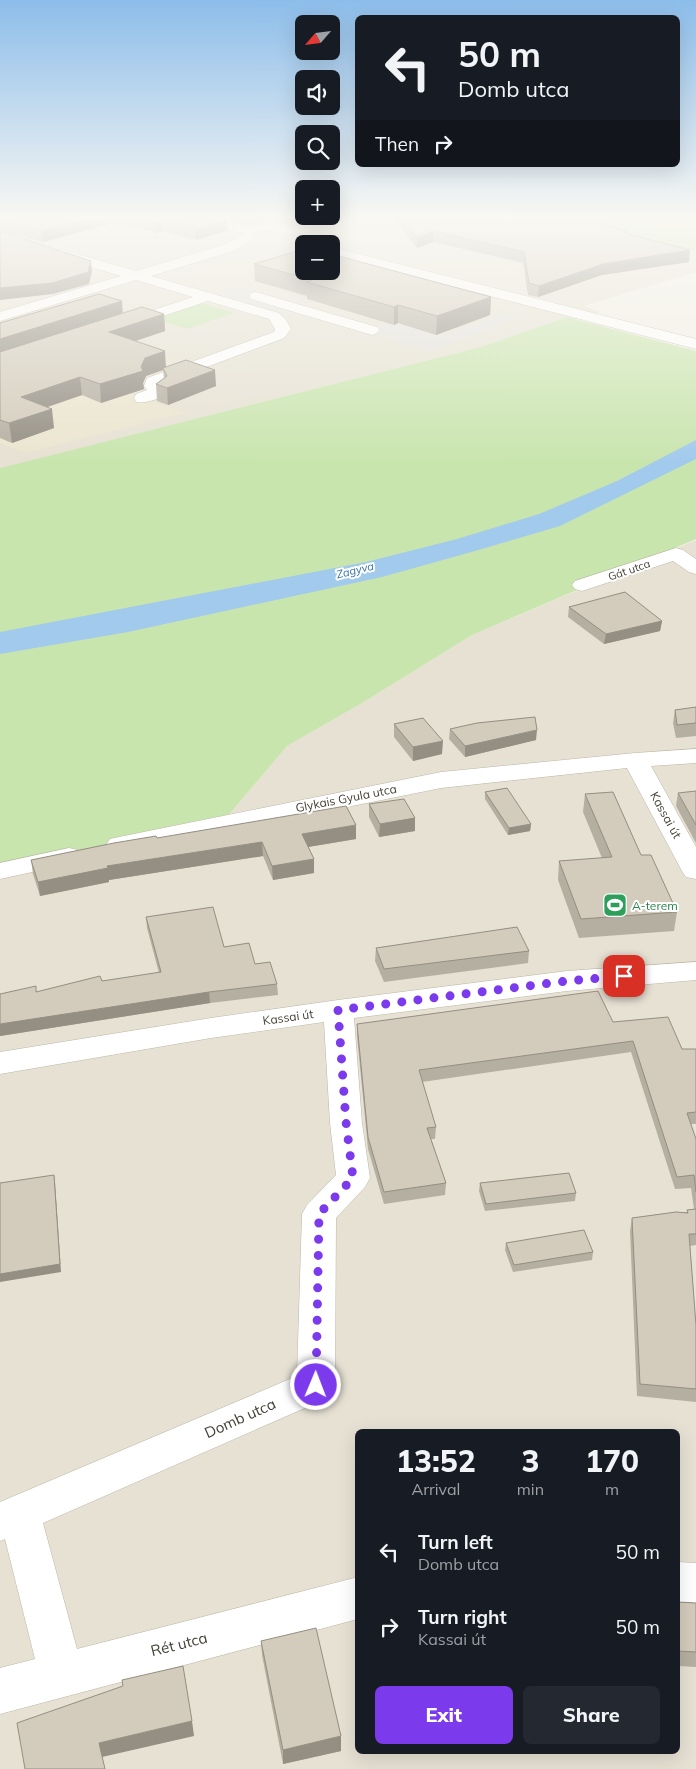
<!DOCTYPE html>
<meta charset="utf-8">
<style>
:root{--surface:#171b24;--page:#242831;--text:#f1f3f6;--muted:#9ea1a6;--accent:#7c3aed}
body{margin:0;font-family:Mulish,sans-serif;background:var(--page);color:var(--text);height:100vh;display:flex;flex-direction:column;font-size:19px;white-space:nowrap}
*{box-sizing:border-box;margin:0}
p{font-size:16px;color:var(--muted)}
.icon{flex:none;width:28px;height:28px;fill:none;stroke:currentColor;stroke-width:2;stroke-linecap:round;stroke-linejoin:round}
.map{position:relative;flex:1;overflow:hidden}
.panel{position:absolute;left:355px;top:1429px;width:325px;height:325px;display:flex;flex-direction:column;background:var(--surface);border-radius:8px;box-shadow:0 5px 20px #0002}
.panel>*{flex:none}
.hud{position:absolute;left:355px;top:15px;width:325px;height:152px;border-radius:8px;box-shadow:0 5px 20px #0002;background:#171b24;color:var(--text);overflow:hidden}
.needle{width:32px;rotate:242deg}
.buttons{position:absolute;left:295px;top:15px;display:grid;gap:10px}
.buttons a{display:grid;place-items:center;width:45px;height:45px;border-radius:8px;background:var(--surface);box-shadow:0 5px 20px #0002;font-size:25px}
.pin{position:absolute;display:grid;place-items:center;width:42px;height:42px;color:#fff;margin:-21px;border-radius:10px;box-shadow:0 2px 8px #0006}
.me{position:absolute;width:55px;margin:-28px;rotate:1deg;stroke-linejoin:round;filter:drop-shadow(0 0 4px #0008)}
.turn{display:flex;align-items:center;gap:18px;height:105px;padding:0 20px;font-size:22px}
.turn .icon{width:65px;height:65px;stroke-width:2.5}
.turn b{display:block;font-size:35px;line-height:42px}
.then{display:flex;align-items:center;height:48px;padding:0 20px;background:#0003;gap:10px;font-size:19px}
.eta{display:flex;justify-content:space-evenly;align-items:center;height:85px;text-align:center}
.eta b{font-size:30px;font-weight:800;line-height:35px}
.primary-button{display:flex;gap:10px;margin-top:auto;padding:10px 20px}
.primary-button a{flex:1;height:58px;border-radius:8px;background:var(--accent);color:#fff;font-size:20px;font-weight:800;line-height:58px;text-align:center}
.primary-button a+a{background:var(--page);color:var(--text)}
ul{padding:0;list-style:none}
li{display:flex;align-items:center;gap:15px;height:75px;padding:0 20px}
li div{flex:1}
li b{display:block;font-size:19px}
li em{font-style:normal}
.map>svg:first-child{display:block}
</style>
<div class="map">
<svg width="696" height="1769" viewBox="0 0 696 1769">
<rect width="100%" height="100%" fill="#f2efe5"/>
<!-- residential -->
<g fill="#e6e1d3" fill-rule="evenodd">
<path d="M0 216H696V272L583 306 601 312 578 319 567 317 481 347 0 468ZM304 244H331V271H304Z"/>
<path d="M696 540V1769H0V875L226 818 287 746 362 703 472 635ZM358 1431H678V1751H358Z"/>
</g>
<!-- education -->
<polygon fill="#ebe5cf" points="157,354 186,363 116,388 184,413 26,453 0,443 0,407"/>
<!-- green -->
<g fill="#c9e5ae">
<polygon points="541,216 696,216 696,251"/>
<polygon points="199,302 234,313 187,329 152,318"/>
<polygon points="567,317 696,351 696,539 472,635 362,703 287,746 226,818 0,875 0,468 481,347"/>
</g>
<!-- parking -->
<g fill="#e3e1dd">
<polygon points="208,259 220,262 178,275 166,272"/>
<polygon points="238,287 312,307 279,319 205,298"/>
<polygon points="505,313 520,317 429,351 367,332 393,322 442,337"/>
</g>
<!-- water -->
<polygon fill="#a2caed" points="696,440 696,459 560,526 475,551 382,577 262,603 128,632 0,654 0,632 366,562 457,539 539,514 617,481"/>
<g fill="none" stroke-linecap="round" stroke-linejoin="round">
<!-- minor casing -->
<g stroke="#bdb7a8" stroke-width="1">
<g id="minor">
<path d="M197 216H215L247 227 272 222 297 226 323 216H341L339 219C327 223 311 233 298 234 281 235 270 227 251 234L254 237 253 240 233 251 151 276 279 313 286 320 291 329 284 338 161 384 167 391C162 399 145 404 136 402L134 398 136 394 147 390 144 386 147 378 274 332 275 329 269 319 208 301 130 327H120L118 324 120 321 193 297 136 280 0 321V312L121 276 0 240V232L136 271 223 245 244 234 199 219Z"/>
<polygon points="331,247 696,339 696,349 331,255"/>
<polygon points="256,292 377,327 380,330 377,333 372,335 251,299 249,296 251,293"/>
<polygon points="676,548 683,550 696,559 696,574 689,572 673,561 582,591 575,589 572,585 575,581"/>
<polygon points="696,749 696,763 651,766 696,847 696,879 686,877 682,871 627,768 441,788 119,853 110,851 106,845 110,839 119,837 441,772 635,753"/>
<polygon points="69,848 78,850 82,856 78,862 0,879 0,863"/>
<polygon points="696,962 696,980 567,991 354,1018 362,1123 370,1178 365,1187 336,1218 335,1385 330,1397 43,1523 77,1649 358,1577 358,1619 0,1714 0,1668 35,1659 5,1539 0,1541 0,1502 297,1376 302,1214 307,1205 336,1175 330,1123 324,1022 211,1038 0,1074 0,1052 211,1018 338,1000 567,971"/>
<polygon points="678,1562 696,1563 696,1603 678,1602"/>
</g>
</g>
<!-- minor -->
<use href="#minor" fill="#fff" fill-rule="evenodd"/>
</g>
<!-- wall -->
<g fill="#b5afa1">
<polygon points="0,216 215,216 228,230 196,240 163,231 156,233 117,222 43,242 0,231"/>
<polygon points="220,216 277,216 247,225"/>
<polygon points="392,216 564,216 627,231 627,233 689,262 602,275 538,297 528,295 523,263 433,242 417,248"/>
<polygon points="254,264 491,297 490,315 436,335 398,323 394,325 307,299 307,296 255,281"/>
<polygon points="123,313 164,314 165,331 136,341 166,367 216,386 168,405 157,401 156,384 164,378 163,370 146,376 143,383 144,389 101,403 82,395 48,407 54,428 12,443 0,438 0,323"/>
<polygon points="569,607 662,621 660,631 604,644 568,617"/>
<polygon points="696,707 696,736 676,738 673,723 675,710"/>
<polygon points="394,724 442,754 413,761 394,737"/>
<polygon points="450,729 536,740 465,757 449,739"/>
<polygon points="696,791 696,843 676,806 678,793"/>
<polygon points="485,792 531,824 530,831 508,835 485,799"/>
<polygon points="585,794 641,855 677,912 674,931 579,938 558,880 559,861 602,858 583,812"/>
<polygon points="369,804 415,818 415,831 379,837 369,817"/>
<polygon points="157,838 356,839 308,847 314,859 314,873 273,880 263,856 109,880 109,882 40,896 33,874 31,860"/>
<polygon points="146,917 224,947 255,964 277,984 278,995 210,1003 0,1036 36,986 36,992 159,973 147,928"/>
<polygon points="376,948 529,951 528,963 384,982 375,961"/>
<polygon points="613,1022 682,1049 696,1049 696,1124 691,1124 696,1139 696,1245 690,1246 696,1325 696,1402 637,1396 630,1231 632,1218 687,1212 687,1210 694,1209 691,1188 675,1189 631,1052 422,1082 436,1127 435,1139 431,1139 446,1183 445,1195 384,1204 368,1149 357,1036 357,1024"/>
<polygon points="480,1183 576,1193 575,1201 485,1211 479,1191"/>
<polygon points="506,1243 593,1252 592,1260 513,1272 505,1250"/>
<polygon points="678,1602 696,1603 696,1667 678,1666"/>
<polygon points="261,1641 341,1751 283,1764 262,1655"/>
</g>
<!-- shaded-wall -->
<g fill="#948e83">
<polygon points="100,216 116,216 117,222 43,242 42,231"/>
<polygon points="246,216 277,216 247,225"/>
<polygon points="162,220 163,231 156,233 156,222"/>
<polygon points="227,220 228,230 196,240 196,229"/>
<polygon points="434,231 433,242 417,248 417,237"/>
<polygon points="690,250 689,262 602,275 538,297 539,286 603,264"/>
<polygon points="91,261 92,272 89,284 53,294 0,300 0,288"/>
<polygon points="491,297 490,315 436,335 437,316"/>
<polygon points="122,301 123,318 0,358 0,339"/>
<polygon points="398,305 398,323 394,325 394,307"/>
<polygon points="164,314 165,331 111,349 109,332"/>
<polygon points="165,351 166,369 163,368 163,370 146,376 143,383 144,389 101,403 100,384 141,367 145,358"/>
<polygon points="215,370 216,386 168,405 167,388"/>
<polygon points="80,377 82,395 23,415 21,397"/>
<polygon points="52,409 54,428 12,443 9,423"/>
<polygon points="662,621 660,631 604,644 606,634"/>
<polygon points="537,730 536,740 465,757 465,746"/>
<polygon points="443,741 442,754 413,761 413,747"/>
<polygon points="415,818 415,831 379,837 380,824"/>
<polygon points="531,824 530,831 508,835 509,828"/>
<polygon points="356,825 356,839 302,848 302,834"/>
<polygon points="262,842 263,856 109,880 109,882 40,896 38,882 107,866"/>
<polygon points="314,859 314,873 273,880 272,866"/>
<polygon points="209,992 210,1003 0,1036 0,1024"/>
<polygon points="54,1175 55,1183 61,1272 0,1282 0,1274"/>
<polygon points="192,1721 194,1736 102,1757 99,1743"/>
<polygon points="341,1736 341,1751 283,1764 283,1750"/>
</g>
<!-- building -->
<g fill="#d3cbbb" stroke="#948e83">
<polygon points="0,216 100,216 42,231 0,220"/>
<polygon points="133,216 215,216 227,220 196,229 162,220 156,222"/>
<polygon points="400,216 564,216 618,228 616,229 627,231 624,233 690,250 603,264 539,286 529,283 524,252 434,231 417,237"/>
<polygon points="0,231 91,261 88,272 52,283 0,288"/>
<polygon points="304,249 304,271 331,271 331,254 491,297 437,316 398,305 394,307 307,282 312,280 254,264"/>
<polygon points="99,294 122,301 0,339 0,323"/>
<polygon points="142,307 164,314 109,332 165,351 145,358 141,367 143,371 100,384 80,377 21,397 52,409 9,423 0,420 0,352"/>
<polygon points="186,360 215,370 167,388 156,384 167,376 163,368"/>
<polygon points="625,592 662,621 606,634 569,607"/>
<polygon points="696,707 696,723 677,725 675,710"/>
<polygon points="535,717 537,730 465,746 450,729 477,723"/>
<polygon points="423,718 443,741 413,747 394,724"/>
<polygon points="507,788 531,824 509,828 485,792"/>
<polygon points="696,791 696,825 678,793"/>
<polygon points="613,792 641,855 651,855 677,912 581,919 559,861 612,857 585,794"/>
<polygon points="404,799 415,818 380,824 369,804"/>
<polygon points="346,806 356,825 302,834 314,859 272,866 262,842 107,866 108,868 38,882 31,860 114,843 156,836 157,838"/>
<polygon points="213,907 224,947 249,943 255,964 270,962 277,984 209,992 0,1024 0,994 36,986 36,992 100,976 102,981 161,972 146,917"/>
<polygon points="517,927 529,951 384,969 376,948"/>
<polygon points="598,991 613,1022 668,1017 682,1049 696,1049 696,1112 687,1113 696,1139 696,1192 694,1175 677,1177 633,1041 419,1070 436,1127 427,1128 446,1183 384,1192 368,1137 357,1024"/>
<polygon points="569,1173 576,1193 486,1204 480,1183"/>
<polygon points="54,1175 60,1264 0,1274 0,1183"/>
<polygon points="696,1209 696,1234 689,1234 696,1325 696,1389 640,1384 632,1218 676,1212 688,1213 687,1210"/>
<polygon points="584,1230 593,1252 514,1265 506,1243"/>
<polygon points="678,1602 696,1603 696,1652 678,1651"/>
<polygon points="316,1628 341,1736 283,1750 261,1641"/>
<polygon points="183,1666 192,1721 99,1743 105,1769 25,1769 17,1723 123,1686 122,1680"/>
</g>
<!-- sky -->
<linearGradient id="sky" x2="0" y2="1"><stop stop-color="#8cbdea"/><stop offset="0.47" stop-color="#f9f8f3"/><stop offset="1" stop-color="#f9f8f3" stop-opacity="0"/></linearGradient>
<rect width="696" height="463" fill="url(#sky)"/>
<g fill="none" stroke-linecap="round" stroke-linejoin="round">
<!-- route -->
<polyline stroke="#7c3aed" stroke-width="9" stroke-dasharray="0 16.2" points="316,1385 319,1214 353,1178 346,1122 338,1010 567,981 624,976"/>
</g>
<!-- icons -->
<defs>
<g id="stadium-square" transform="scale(1.25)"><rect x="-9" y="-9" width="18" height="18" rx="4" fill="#2e9e5b" stroke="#fff"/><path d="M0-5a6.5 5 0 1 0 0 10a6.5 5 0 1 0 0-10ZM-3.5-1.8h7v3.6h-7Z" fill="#fff"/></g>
</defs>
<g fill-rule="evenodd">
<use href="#stadium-square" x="615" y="905"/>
</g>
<g text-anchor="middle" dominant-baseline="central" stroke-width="4" stroke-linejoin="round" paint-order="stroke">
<!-- far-water labels -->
<g font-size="11" font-style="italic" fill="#3270ac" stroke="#fff">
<text transform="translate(355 570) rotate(-14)">Zagyva</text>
</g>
<!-- far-street labels -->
<g font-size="11" fill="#443f35" stroke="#fff">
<text transform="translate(629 570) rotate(-19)">Gát utca</text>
</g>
<!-- street labels -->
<g font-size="12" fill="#443f35" stroke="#fff">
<text transform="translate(346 798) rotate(-11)">Glykais Gyula utca</text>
<text transform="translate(666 815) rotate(61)">Kassai út</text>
<text transform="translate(288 1017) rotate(-8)">Kassai út</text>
</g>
<!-- leisure labels -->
<g font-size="12" fill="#27864d" stroke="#fff" text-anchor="start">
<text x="632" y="905">A-terem</text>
</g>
<!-- near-street labels -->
<g font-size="15" fill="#443f35" stroke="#fff">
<text transform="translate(240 1418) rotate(-24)">Domb utca</text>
<text transform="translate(179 1644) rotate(-14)">Rét utca</text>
</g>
</g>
</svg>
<div class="buttons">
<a><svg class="needle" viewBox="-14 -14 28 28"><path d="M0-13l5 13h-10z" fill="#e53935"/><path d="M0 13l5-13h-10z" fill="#9ea1a6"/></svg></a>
<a><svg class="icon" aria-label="sound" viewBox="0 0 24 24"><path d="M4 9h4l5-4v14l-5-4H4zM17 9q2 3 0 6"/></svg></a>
<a><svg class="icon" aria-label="search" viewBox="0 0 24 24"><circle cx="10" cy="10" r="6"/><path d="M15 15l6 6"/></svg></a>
<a>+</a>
<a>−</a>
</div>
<div class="pin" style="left:624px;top:976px;background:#d93025"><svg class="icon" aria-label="arrive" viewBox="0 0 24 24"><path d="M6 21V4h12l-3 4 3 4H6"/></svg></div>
<svg class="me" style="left:316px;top:1385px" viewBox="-20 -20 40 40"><circle r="17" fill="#7c3aed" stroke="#fff" stroke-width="3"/><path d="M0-11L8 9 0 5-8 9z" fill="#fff"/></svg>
<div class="hud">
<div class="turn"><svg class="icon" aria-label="left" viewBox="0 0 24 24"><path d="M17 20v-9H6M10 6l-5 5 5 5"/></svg><div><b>50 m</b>Domb utca</div></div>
<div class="then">Then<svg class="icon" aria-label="right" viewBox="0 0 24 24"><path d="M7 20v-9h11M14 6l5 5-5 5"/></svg></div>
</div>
<section class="panel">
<div class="eta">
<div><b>13:52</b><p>Arrival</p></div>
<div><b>3</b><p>min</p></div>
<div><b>170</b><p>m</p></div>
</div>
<ul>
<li><svg class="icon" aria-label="left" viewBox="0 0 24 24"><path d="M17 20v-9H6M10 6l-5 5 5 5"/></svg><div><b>Turn left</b><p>Domb utca</p></div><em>50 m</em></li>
<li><svg class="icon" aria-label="right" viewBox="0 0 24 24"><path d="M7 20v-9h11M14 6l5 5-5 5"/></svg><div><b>Turn right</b><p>Kassai út</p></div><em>50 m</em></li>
</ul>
<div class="primary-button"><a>Exit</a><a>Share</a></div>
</section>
</div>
